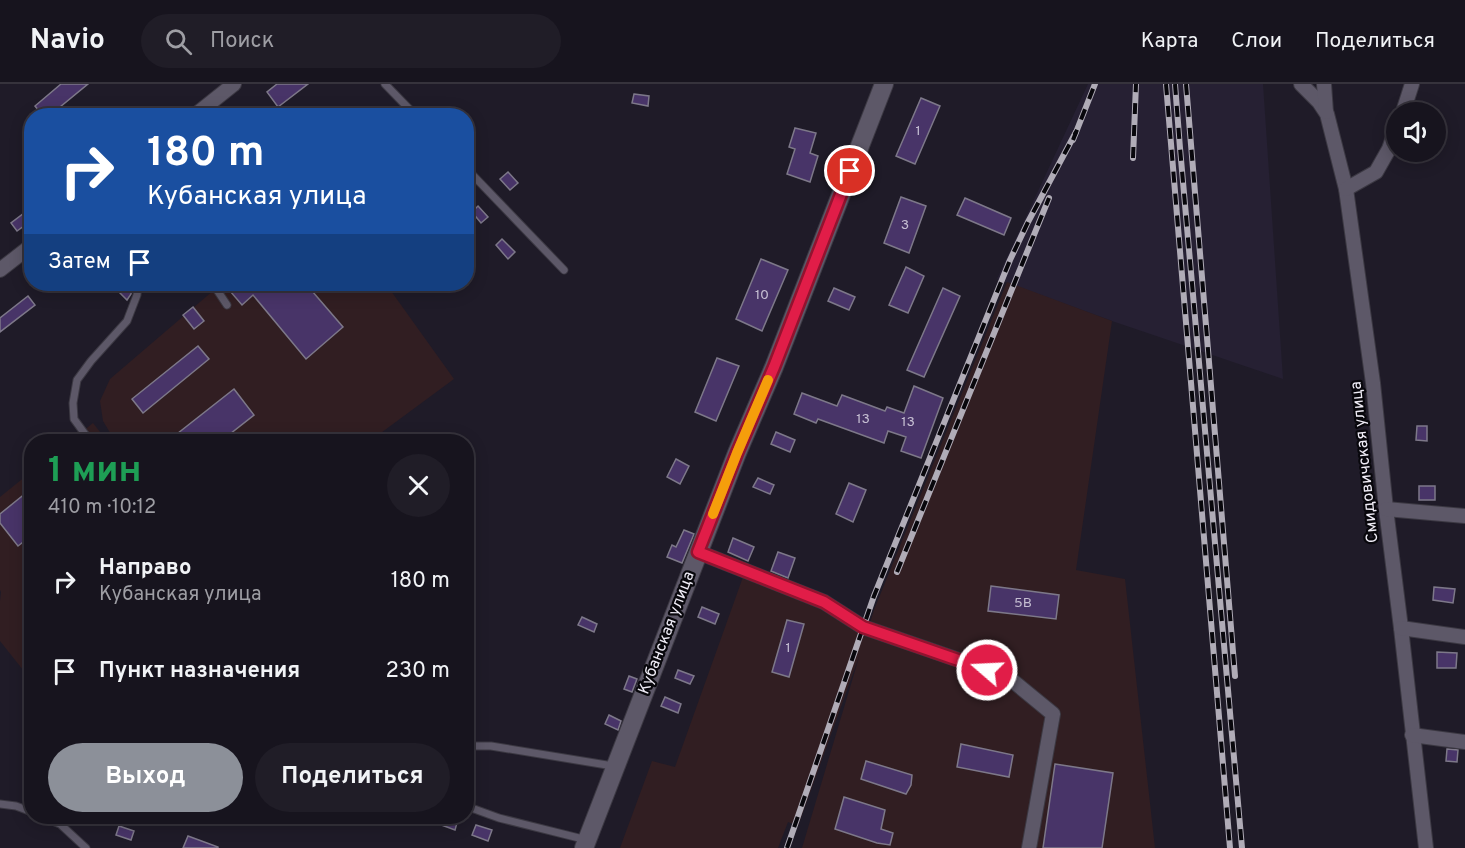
<!DOCTYPE html>
<html lang="ru">
<meta charset="utf-8">
<style>
:root{--surface:#17141e;--page:#201d27;--text:#f1f3f6;--muted:#9e9ea4;--line:#36333c;--accent:#8c9099}
body{margin:0;font-family:Overpass,sans-serif;background:var(--page);color:var(--text);height:100vh;display:flex;flex-direction:column;font-size:22px;white-space:nowrap}
*{box-sizing:border-box;margin:0}
p{font-size:20px;color:var(--muted)}
.icon{flex:none;width:33px;height:33px;fill:none;stroke:currentColor;stroke-width:2;stroke-linecap:round;stroke-linejoin:round}
.map{position:relative;flex:1;overflow:hidden}
.drawer{position:absolute;left:24px;top:350px;width:450px;height:390px;display:flex;flex-direction:column;background:var(--surface);border-radius:24px;box-shadow:0 3px 15px #0003,0 0 0 2px var(--line)}
.drawer>*{flex:none}
.hud{position:absolute;left:24px;top:24px;width:450px;height:183px;border-radius:24px;box-shadow:0 3px 15px #0003,0 0 0 2px var(--line);background:#1a4fa0;color:#fff;overflow:hidden}
.tools{position:absolute;left:1386px;top:18px;display:grid;gap:12px}
.tools a{display:grid;place-items:center;width:60px;height:60px;border-radius:50%;background:var(--surface);box-shadow:0 3px 15px #0003,0 0 0 2px var(--line);font-size:30px}
.pin{position:absolute;display:grid;place-items:center;width:51px;height:51px;color:#fff;margin:-26px;border:3px solid #fff;border-radius:50%;box-shadow:0 2px 6px #0007}
.me{position:absolute;width:66px;margin:-33px;rotate:289deg;stroke-linejoin:round;filter:drop-shadow(0 0 4px #0008)}
.turn{display:flex;align-items:center;gap:21px;height:126px;padding:0 24px;font-size:27px}
.turn .icon{width:78px;height:78px;stroke-width:2.5}
.turn b{display:block;font-size:42px;line-height:51px}
.then{display:flex;align-items:center;height:57px;padding:0 24px;background:#0003;gap:12px;font-size:22px}
.round{display:grid;place-items:center;flex:none;width:63px;height:63px;border-radius:32px;background:var(--page)}
.summary{display:flex;align-items:center;justify-content:space-between;height:102px;padding:0 24px}
h1{font-size:36px;font-weight:700;line-height:45px;color:#1e9e55}
.button{display:flex;gap:12px;margin-top:auto;padding:12px 24px}
.button a{flex:1;height:69px;border-radius:36px;background:var(--accent);color:#fff;font-size:24px;font-weight:700;line-height:69px;text-align:center}
.button a+a{background:var(--page);color:var(--text)}
ul{padding:0;list-style:none}
li{display:flex;align-items:center;gap:18px;height:90px;padding:0 24px}
li div{flex:1}
li b{display:block;font-size:22px}
li em{font-style:normal}
header{display:flex;align-items:center;gap:36px;box-sizing:border-box;height:84px;padding:0 30px;background:var(--surface);border-bottom:2px solid var(--line)}
header strong{font-size:28px}
nav{display:flex;gap:33px;margin-inline-start:auto;font-size:21px}
.search{width:420px;height:54px;background:var(--page);display:flex;align-items:center;gap:15px;box-sizing:border-box;padding:0 21px;border-radius:33px;color:var(--muted);font-size:22px}
.map>svg:first-child{display:block}
</style>
<header>
<strong>Navio</strong>
<div class="search"><svg class="icon" aria-label="search" viewBox="0 0 24 24"><circle cx="10" cy="10" r="6"/><path d="M15 15l6 6"/></svg>Поиск</div>
<nav><a>Карта</a><a>Слои</a><a>Поделиться</a></nav>
</header>
<div class="map">
<svg width="1465" height="764" viewBox="0 0 1465 764">
<rect width="100%" height="100%" fill="#1f1b28"/>
<!-- built -->
<polygon fill="#262033" points="1088,0 1263,0 1283,295 1112,237 997,195"/>
<!-- industrial -->
<g fill="#311e22">
<polygon points="1007,198 1112,237 1076,486 1125,495 1155,764 802,764 860,570 798,742 788,738 778,764 620,764 652,677 675,683 743,493 869,542 874,526"/>
<polygon points="221,200 386,200 454,295 370,357 115,357 103,337 100,317 110,295"/>
<polygon points="93,339 107,357 71,357"/>
<polygon points="31,388 31,596 0,557 0,517 1,508 0,506 0,413"/>
</g>
<!-- building -->
<g fill="#483468" stroke="#7d7889" stroke-width="1.5">
<polygon points="61,0 88,0 49,32 43,32 35,22"/>
<polygon points="277,0 308,0 278,23 267,8"/>
<polygon points="634,10 649,12 648,22 632,19"/>
<polygon points="921,14 940,22 915,80 896,72"/>
<polygon points="795,44 816,49 810,69 818,72 810,98 787,90 795,65 789,63"/>
<polygon points="508,88 518,99 510,106 500,95"/>
<polygon points="901,113 926,122 909,169 884,159"/>
<polygon points="965,114 1011,134 1004,151 957,131"/>
<polygon points="478,122 488,133 481,139 472,128"/>
<polygon points="32,123 32,136 17,147 11,139"/>
<polygon points="502,155 515,168 508,175 496,161"/>
<polygon points="761,175 788,186 762,247 736,235"/>
<polygon points="906,183 924,192 908,229 889,221"/>
<polygon points="127,200 132,201 131,210 127,216 119,208"/>
<polygon points="224,200 306,200 343,243 306,275 253,211 242,221"/>
<polygon points="834,204 855,213 849,226 828,217"/>
<polygon points="943,204 960,212 924,293 907,286"/>
<polygon points="28,212 35,221 0,248 0,234"/>
<polygon points="193,223 204,237 194,245 183,231"/>
<polygon points="198,262 209,275 143,329 132,315"/>
<polygon points="717,274 739,282 716,337 695,328"/>
<polygon points="914,302 943,314 921,374 901,367 906,353 888,347 884,359 818,335 816,339 794,330 802,309 837,322 842,311 885,327 887,323 904,329"/>
<polygon points="234,305 254,331 221,357 168,357"/>
<polygon points="1417,342 1427,342 1427,357 1416,356"/>
<polygon points="776,348 795,356 790,368 771,360"/>
<polygon points="676,375 689,382 680,400 667,393"/>
<polygon points="758,394 774,401 770,410 753,403"/>
<polygon points="849,399 866,406 853,438 836,430"/>
<rect x="1419" y="402" width="16" height="14"/>
<polygon points="32,404 32,451 18,462 0,439 0,430"/>
<polygon points="684,446 694,450 682,479 667,473 672,461 676,463"/>
<polygon points="733,454 754,463 748,477 728,468"/>
<polygon points="778,468 795,474 788,494 771,487"/>
<polygon points="991,502 1059,511 1056,535 988,527"/>
<polygon points="1434,503 1455,505 1453,519 1433,516"/>
<polygon points="702,523 719,530 715,540 698,533"/>
<polygon points="582,533 597,540 594,548 578,541"/>
<polygon points="787,536 804,540 789,593 772,588"/>
<polygon points="1437,568 1457,569 1456,584 1437,584"/>
<polygon points="678,586 694,592 690,600 675,594"/>
<polygon points="629,592 637,595 632,608 624,605"/>
<polygon points="665,613 681,620 678,629 661,622"/>
<polygon points="609,631 621,637 618,646 605,640"/>
<polygon points="961,660 1013,671 1009,693 957,683"/>
<polygon points="1447,665 1458,666 1457,678 1446,677"/>
<polygon points="866,677 912,691 911,701 906,710 861,695"/>
<polygon points="1055,680 1113,689 1102,764 1043,764"/>
<polygon points="844,713 885,726 881,745 893,749 890,761 877,759 835,745"/>
<polygon points="438,732 448,732 458,735 455,746 436,739"/>
<polygon points="476,741 492,746 488,757 472,751"/>
<polygon points="119,742 134,747 131,756 116,751"/>
<polygon points="188,752 218,763 218,764 183,764"/>
</g>
<g fill="none" stroke-linecap="round" stroke-linejoin="round">
<!-- service casing -->
<g stroke="#3c3943" stroke-width="9">
<g id="service">
<polyline points="385,0 416,32"/>
<polyline points="466,84 564,186"/>
<polyline points="213,200 227,221"/>
<polyline points="90,357 74,335 73,319 77,296 91,277 127,237 137,211 138,200"/>
<polyline points="466,662 491,662 613,682"/>
<polyline points="0,720 16,722 32,728"/>
<polyline points="466,722 499,734 587,756"/>
<polyline points="41,732 60,740 86,764"/>
</g>
</g>
<!-- minor casing -->
<g stroke="#3c3943" stroke-width="16">
<g id="minor">
<polyline points="1301,0 1319,18 1327,30 1346,105 1373,299 1386,425 1401,544 1426,764"/>
<polyline points="1324,0 1326,28"/>
<polyline points="1403,28 1412,0"/>
<polyline points="194,32 234,0"/>
<polyline points="1346,105 1376,88 1389,65 1396,45"/>
<polyline points="0,186 32,161"/>
<polyline points="1386,425 1465,432"/>
<polyline points="698,468 824,518 863,543 1008,593 1053,630 1029,764"/>
<polyline points="1401,544 1465,553"/>
<polyline points="1412,651 1465,658"/>
</g>
</g>
<!-- secondary casing -->
<g stroke="#3c3943" stroke-width="20">
<polyline id="secondary" points="584,764 737,369 774,283 884,0"/>
</g>
<!-- service -->
<use href="#service" stroke="#5d5868" stroke-width="7"/>
<!-- minor -->
<use href="#minor" stroke="#5d5868" stroke-width="14"/>
<!-- secondary -->
<use href="#secondary" stroke="#5d5868" stroke-width="18"/>
<!-- rail casing -->
<g stroke="#b0acb7" stroke-width="6">
<g id="rail">
<polyline points="1166,0 1230,764"/>
<polyline points="1175,0 1180,64 1242,764"/>
<polyline points="1186,0 1235,592"/>
<polyline points="1073,56 1095,0"/>
<polyline points="1133,74 1136,0"/>
<polyline points="897,488 1049,114"/>
<polyline points="787,764 874,512 1010,176 1028,138 1076,48"/>
</g>
</g>
<!-- rail -->
<use href="#rail" stroke="#08070c" stroke-width="4" stroke-dasharray="11" stroke-linecap="butt"/>
</g>
<g fill="none" stroke-linecap="round" stroke-linejoin="round">
<!-- route casing -->
<g stroke="#92132f" stroke-width="15">
<polyline id="route" points="850,87 774,283 737,369 698,468 824,518 863,543 987,586"/>
</g>
<!-- route -->
<use href="#route" stroke="#e11d48" stroke-width="10"/>
<!-- slow -->
<polyline stroke="#f59e0b" stroke-width="10" points="713,430 737,369 768,296"/>
</g>
<g text-anchor="middle" dominant-baseline="central" stroke-width="4.5" stroke-linejoin="round" paint-order="stroke">
<!-- number labels -->
<g font-size="14" fill="#c5bed2">
<text x="918" y="47">1</text>
<text x="905" y="141">3</text>
<text x="762" y="211">10</text>
<text x="863" y="335">13</text>
<text x="908" y="338">13</text>
<text x="1023" y="519">5В</text>
<text x="788" y="564">1</text>
</g>
<!-- street labels -->
<g font-size="16" fill="#efecf6" stroke="#08070c">
<text transform="translate(1365 378) rotate(-96)">Смидовичская улица</text>
<text transform="translate(667 549) rotate(-69)">Кубанская улица</text>
</g>
</g>
</svg>
<div class="tools">
<a><svg class="icon" aria-label="sound" viewBox="0 0 24 24"><path d="M4 9h4l5-4v14l-5-4H4zM17 9q2 3 0 6"/></svg></a>
</div>
<div class="pin" style="left:850px;top:87px;background:#d93025"><svg class="icon" aria-label="arrive" viewBox="0 0 24 24"><path d="M6 21V4h12l-3 4 3 4H6"/></svg></div>
<svg class="me" style="left:987px;top:586px" viewBox="-20 -20 40 40"><circle r="17" fill="#e11d48" stroke="#fff" stroke-width="3"/><path d="M0-11L8 9 0 5-8 9z" fill="#fff"/></svg>
<div class="hud">
<div class="turn"><svg class="icon" aria-label="right" viewBox="0 0 24 24"><path d="M7 20v-9h11M14 6l5 5-5 5"/></svg><div><b>180 m</b>Кубанская улица</div></div>
<div class="then">Затем<svg class="icon" aria-label="arrive" viewBox="0 0 24 24"><path d="M6 21V4h12l-3 4 3 4H6"/></svg></div>
</div>
<section class="drawer">
<div class="summary"><div><h1>1 мин</h1><p>410 m · 10:12</p></div><a class="round"><svg class="icon" aria-label="close" viewBox="0 0 24 24"><path d="M6 6l12 12M18 6L6 18"/></svg></a></div>
<ul>
<li><svg class="icon" aria-label="right" viewBox="0 0 24 24"><path d="M7 20v-9h11M14 6l5 5-5 5"/></svg><div><b>Направо</b><p>Кубанская улица</p></div><em>180 m</em></li>
<li><svg class="icon" aria-label="arrive" viewBox="0 0 24 24"><path d="M6 21V4h12l-3 4 3 4H6"/></svg><div><b>Пункт назначения</b></div><em>230 m</em></li>
</ul>
<div class="button"><a>Выход</a><a>Поделиться</a></div>
</section>
</div>
